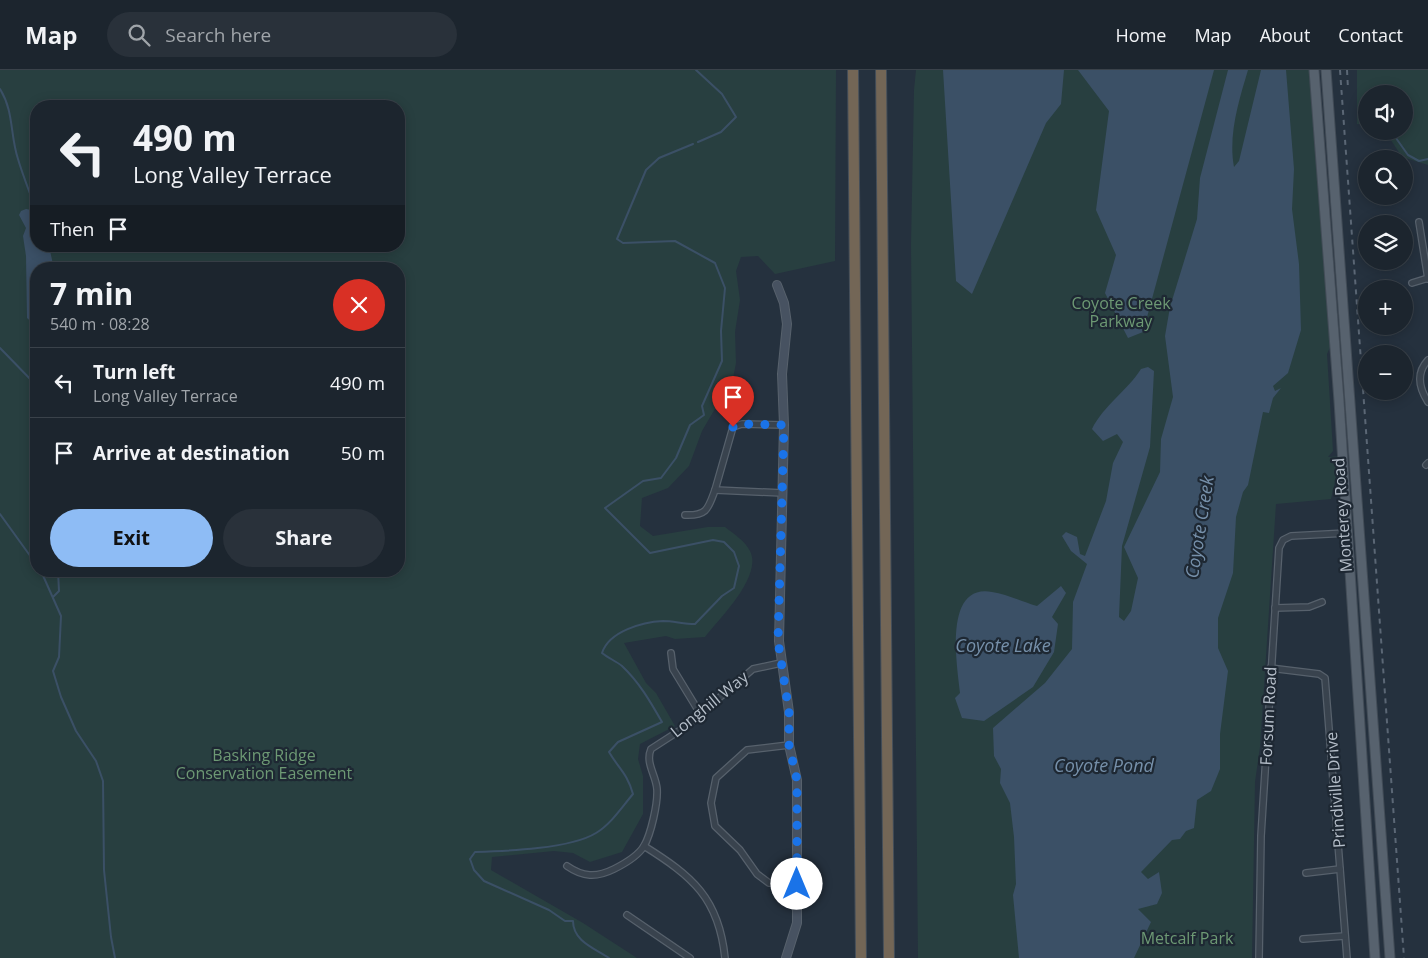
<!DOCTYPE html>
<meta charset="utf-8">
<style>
:root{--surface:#1c252e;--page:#29313a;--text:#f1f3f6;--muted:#a0a5aa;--line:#3a424a;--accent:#8ebcf5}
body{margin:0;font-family:"Open Sans",sans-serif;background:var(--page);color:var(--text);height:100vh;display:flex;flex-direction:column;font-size:19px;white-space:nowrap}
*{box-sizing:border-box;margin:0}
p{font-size:16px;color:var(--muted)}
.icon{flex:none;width:28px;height:28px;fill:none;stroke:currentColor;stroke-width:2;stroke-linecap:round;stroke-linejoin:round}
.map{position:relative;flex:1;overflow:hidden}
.details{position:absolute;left:30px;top:192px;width:375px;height:315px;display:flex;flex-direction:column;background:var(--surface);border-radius:20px;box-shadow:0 2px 12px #0003,0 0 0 1px var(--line)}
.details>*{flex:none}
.top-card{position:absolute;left:30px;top:30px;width:375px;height:152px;border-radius:20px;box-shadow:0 2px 12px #0003,0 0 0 1px var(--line);background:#1c252e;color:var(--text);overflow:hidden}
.controls{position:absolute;left:1358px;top:15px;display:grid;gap:10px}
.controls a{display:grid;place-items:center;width:55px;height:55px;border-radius:50%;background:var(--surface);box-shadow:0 2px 12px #0003,0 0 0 1px var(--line);font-size:25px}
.pin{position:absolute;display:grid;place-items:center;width:42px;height:42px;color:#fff;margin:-51px -21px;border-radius:50% 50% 50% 0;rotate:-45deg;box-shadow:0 0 5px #0007}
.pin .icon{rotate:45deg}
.me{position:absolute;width:55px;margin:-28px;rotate:0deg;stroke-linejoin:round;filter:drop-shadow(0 0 4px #0008)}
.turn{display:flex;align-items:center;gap:18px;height:105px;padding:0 20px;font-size:22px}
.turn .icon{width:65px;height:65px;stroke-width:2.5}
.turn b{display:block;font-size:35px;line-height:42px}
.then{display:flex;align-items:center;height:48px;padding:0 20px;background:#0003;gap:10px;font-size:19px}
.round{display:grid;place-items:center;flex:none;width:52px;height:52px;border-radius:26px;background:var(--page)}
.summary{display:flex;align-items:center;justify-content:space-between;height:85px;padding:0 20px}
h1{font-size:30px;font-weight:700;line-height:38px}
.action{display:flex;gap:10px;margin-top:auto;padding:10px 20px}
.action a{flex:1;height:58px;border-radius:30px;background:var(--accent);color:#111;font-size:20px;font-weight:700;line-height:58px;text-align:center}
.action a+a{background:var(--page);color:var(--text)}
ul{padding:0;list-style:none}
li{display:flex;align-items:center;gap:15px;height:70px;padding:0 20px;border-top:1px solid var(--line)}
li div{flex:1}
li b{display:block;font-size:19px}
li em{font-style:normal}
header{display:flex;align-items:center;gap:30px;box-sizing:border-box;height:70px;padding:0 25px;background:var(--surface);border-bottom:1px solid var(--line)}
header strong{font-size:24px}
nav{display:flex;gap:28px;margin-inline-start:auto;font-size:18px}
.search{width:350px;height:45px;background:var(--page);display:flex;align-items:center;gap:12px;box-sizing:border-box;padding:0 18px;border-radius:28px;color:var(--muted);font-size:19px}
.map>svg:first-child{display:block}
</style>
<header>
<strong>Map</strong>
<div class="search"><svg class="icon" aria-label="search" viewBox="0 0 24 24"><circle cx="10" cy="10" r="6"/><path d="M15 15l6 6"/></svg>Search here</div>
<nav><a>Home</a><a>Map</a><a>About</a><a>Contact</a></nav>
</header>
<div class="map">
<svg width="1428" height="888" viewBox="0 0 1428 888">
<rect width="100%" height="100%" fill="#25313e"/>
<!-- green -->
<g fill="#283f40" fill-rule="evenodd">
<path d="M0 0H836L835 191 775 204 758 186 741 187 736 201 740 230 735 262 736 293 733 308 702 361 689 396 668 418 642 428 640 456 653 466 708 457H725C734 464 745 471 750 481 763 506 719 549 705 567L675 569 666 566 624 573 646 613 656 623 675 656 640 674 638 689 643 706V744L622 782 590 792 573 783 554 781 492 787 491 800 583 853 637 888H0ZM36 36H399V176H36ZM36 199H399V501H36Z"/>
<polygon points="916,0 1313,0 1333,271 1327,284 1333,381 1328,387 1341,386 1331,429 1276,434 1260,677 1255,712 1252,888 918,888 911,175 914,20"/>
<polygon points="1357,0 1428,0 1428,95 1402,87 1385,61 1404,61 1404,24 1366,24 1366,54 1357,54"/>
</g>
<!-- water -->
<g fill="#3b5066">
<polygon points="943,0 1064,0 1061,34 1046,53 972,224 956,211"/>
<polygon points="1078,0 1214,0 1143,262 1128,268 1105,223 1116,185 1096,140 1109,41"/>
<path d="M1228 0H1248C1239 30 1228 65 1234 97L1239 91 1261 0H1286L1294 99 1292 139 1299 194 1301 260 1288 303 1273 316 1275 321 1281 318 1273 328 1269 343 1263 342 1248 415 1243 422 1236 447 1233 503 1218 548V578L1228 601 1220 664V699L1211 721 1197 730 1194 758 1186 761 1180 769 1172 770 1141 802 1148 809 1159 802 1162 823 1157 834 1138 839 1151 852 1134 888H1019L1013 825 1016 814 1014 767 1010 733 1000 713 1001 699 994 686 993 658 1045 613 1072 579 1073 532 1087 494 1071 481 1062 466 1066 462 1077 467 1080 484 1085 486 1106 431 1113 393 1123 372 1117 364 1103 371 1092 359C1104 335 1127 321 1141 299L1148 297 1154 301 1150 377 1122 476 1119 547 1124 551 1131 541 1138 508 1124 477 1160 402 1161 369 1173 327 1165 266 1170 237 1197 149 1200 108Z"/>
<path d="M26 139 31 140C34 148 31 150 31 156 31 163 36 169 36 176H40L42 179 44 176H49L54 199H36V256L27 248 26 186 23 166 26 158 19 145 21 141Z"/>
<path d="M1061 516 1066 523 1052 547 1058 554 1054 582 1033 617 984 651 962 648 955 628 960 623C957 596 943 513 992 522 1007 524 1022 532 1037 536Z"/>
</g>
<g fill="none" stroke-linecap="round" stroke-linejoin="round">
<!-- stream -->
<g stroke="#3b5066" stroke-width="2">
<polyline points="696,0 722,24 736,47 721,62 698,72"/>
<path d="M0 19C14 41 10 65 18 89 23 106 30 123 36 140"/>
<polyline points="1391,61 1408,85 1419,91 1428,89"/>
<polyline points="0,278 36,315"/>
<polyline points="0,444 36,494"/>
<polyline points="41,501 61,546 59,587 53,601 61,627 76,661 96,691 103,711 104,800 111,867 115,888"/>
<polyline points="53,527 59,521 58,501"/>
<path d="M609 888C594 878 573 871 573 851H565L549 840 484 811 474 800 470 789 475 782C506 781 570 779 596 763 611 754 622 737 633 724 627 703 619 699 609 682L618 672 662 652C650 631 639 612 622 596 616 591 608 588 602 583 609 561 643 552 663 551 673 551 684 554 695 554L722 526 734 518 739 496 734 482 724 472 713 470 650 483 605 438 643 411 661 408 676 388 690 355 704 345 702 336 722 291 721 261 725 218 715 193 675 171 623 173 617 169 646 100 659 88 693 74"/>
</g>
<!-- street casing -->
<g stroke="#57616c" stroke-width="8">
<g id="street">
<polyline points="1419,152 1428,209"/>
<polyline points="1412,213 1428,208"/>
<path d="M1428 290C1416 303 1419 318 1428 332"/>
<polyline points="1426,395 1428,393"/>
<polyline points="783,423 715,420 733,357 742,354 784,355"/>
<path d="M685 445C707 446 708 439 715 420"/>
<polyline points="1275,538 1309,537 1322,532"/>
<polyline points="671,583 673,599 701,645"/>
<polyline points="1270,598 1319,604 1325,608 1347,888"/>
<polyline points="789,675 747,680 716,708 711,733 715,756 740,780 757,804 769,813 797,814"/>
<path d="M644 776C692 806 719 828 725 888"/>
<path d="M567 796C583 807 596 808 614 799 624 794 638 786 644 776 651 764 658 733 657 719 656 705 645 693 651 679L685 657 753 599 781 593"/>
<polyline points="1306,803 1340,799"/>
<polyline points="627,845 690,888"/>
<polyline points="1303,869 1345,866"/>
<polyline points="1259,888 1261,766 1279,478 1283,470 1291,466 1347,463"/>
</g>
</g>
<!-- secondary casing -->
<g stroke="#57616c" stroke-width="10">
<polyline id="secondary" points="777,215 784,233 787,254 782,304 784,355 779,571 789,642 789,675 797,710 797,853 786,888"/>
</g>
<!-- primary casing -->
<g stroke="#424c57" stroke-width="11">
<g id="primary">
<polyline points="1314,0 1339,331 1375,888"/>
<polyline points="1326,0 1390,888"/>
</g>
</g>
<!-- highway casing -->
<g stroke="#444e59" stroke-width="12">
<g id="highway">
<polyline points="853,0 861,888"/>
<polyline points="881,0 889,888"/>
</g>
</g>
<!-- street -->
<use href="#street" stroke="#39434e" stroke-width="5.5"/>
<!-- secondary -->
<use href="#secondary" stroke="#475261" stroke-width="8"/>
<!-- primary -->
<use href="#primary" stroke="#57626e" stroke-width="9"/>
<!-- highway -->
<use href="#highway" stroke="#736656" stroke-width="10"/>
<!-- rail -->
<g stroke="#5b6775" stroke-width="2" stroke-dasharray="5 5" stroke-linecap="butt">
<polyline points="1340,0 1404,888"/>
<polyline points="1347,0 1348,19"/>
</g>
</g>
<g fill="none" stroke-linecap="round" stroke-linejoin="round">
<!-- route -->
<polyline stroke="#1a73e8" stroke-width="9" stroke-dasharray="0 16.2" points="733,357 742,354 784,355 778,571 789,642 789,675 797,710 797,814"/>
</g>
<g text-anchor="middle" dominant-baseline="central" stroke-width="4.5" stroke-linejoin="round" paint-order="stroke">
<!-- park labels -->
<g font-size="16" fill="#6d9974" stroke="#1e2833">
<text x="1121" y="233">Coyote Creek<tspan x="1121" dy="18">Parkway</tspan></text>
<text x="264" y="685">Basking Ridge<tspan x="264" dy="18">Conservation Easement</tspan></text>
<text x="1187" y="868">Metcalf Park</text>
</g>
<!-- street labels -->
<g font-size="16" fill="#b5bec9" stroke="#1e2833">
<text transform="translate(1342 445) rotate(-94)">Monterey Road</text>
<text transform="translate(709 634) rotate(-39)">Longhill Way</text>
<text transform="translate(1268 646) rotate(-87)">Forsum Road</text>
<text transform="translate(1335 720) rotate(-94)">Prindiville Drive</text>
</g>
<!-- water labels -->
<g font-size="18" font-style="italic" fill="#7690aa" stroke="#1e2833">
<text transform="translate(1199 457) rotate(-81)">Coyote Creek</text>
<text x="1003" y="575">Coyote Lake</text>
<text x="1104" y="695">Coyote Pond</text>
</g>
</g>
</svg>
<div class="controls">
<a><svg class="icon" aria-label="sound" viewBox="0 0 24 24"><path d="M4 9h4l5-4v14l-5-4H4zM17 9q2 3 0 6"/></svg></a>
<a><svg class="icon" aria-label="search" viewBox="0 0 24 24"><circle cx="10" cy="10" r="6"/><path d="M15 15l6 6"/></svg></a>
<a><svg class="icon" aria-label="layers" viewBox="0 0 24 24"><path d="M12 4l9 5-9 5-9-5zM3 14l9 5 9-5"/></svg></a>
<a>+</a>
<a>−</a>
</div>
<div class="pin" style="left:733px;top:357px;background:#d93025"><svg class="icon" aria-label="arrive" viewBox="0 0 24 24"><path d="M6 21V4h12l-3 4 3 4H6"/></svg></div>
<svg class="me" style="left:797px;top:814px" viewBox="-20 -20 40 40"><circle r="19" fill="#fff"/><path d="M0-13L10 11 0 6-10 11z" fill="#1a73e8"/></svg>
<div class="top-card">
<div class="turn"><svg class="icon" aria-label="left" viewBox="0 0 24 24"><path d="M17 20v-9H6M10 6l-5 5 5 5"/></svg><div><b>490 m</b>Long Valley Terrace</div></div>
<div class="then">Then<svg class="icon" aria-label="arrive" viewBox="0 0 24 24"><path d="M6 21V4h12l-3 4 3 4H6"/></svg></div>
</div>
<section class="details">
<div class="summary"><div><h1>7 min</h1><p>540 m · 08:28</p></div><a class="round" style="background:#d93025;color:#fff"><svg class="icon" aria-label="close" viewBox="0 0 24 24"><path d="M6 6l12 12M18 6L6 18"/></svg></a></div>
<ul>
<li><svg class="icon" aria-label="left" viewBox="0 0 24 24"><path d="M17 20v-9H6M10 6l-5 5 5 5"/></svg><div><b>Turn left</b><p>Long Valley Terrace</p></div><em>490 m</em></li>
<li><svg class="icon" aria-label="arrive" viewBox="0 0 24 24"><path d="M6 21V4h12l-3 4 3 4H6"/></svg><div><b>Arrive at destination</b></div><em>50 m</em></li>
</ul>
<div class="action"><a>Exit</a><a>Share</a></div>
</section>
</div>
